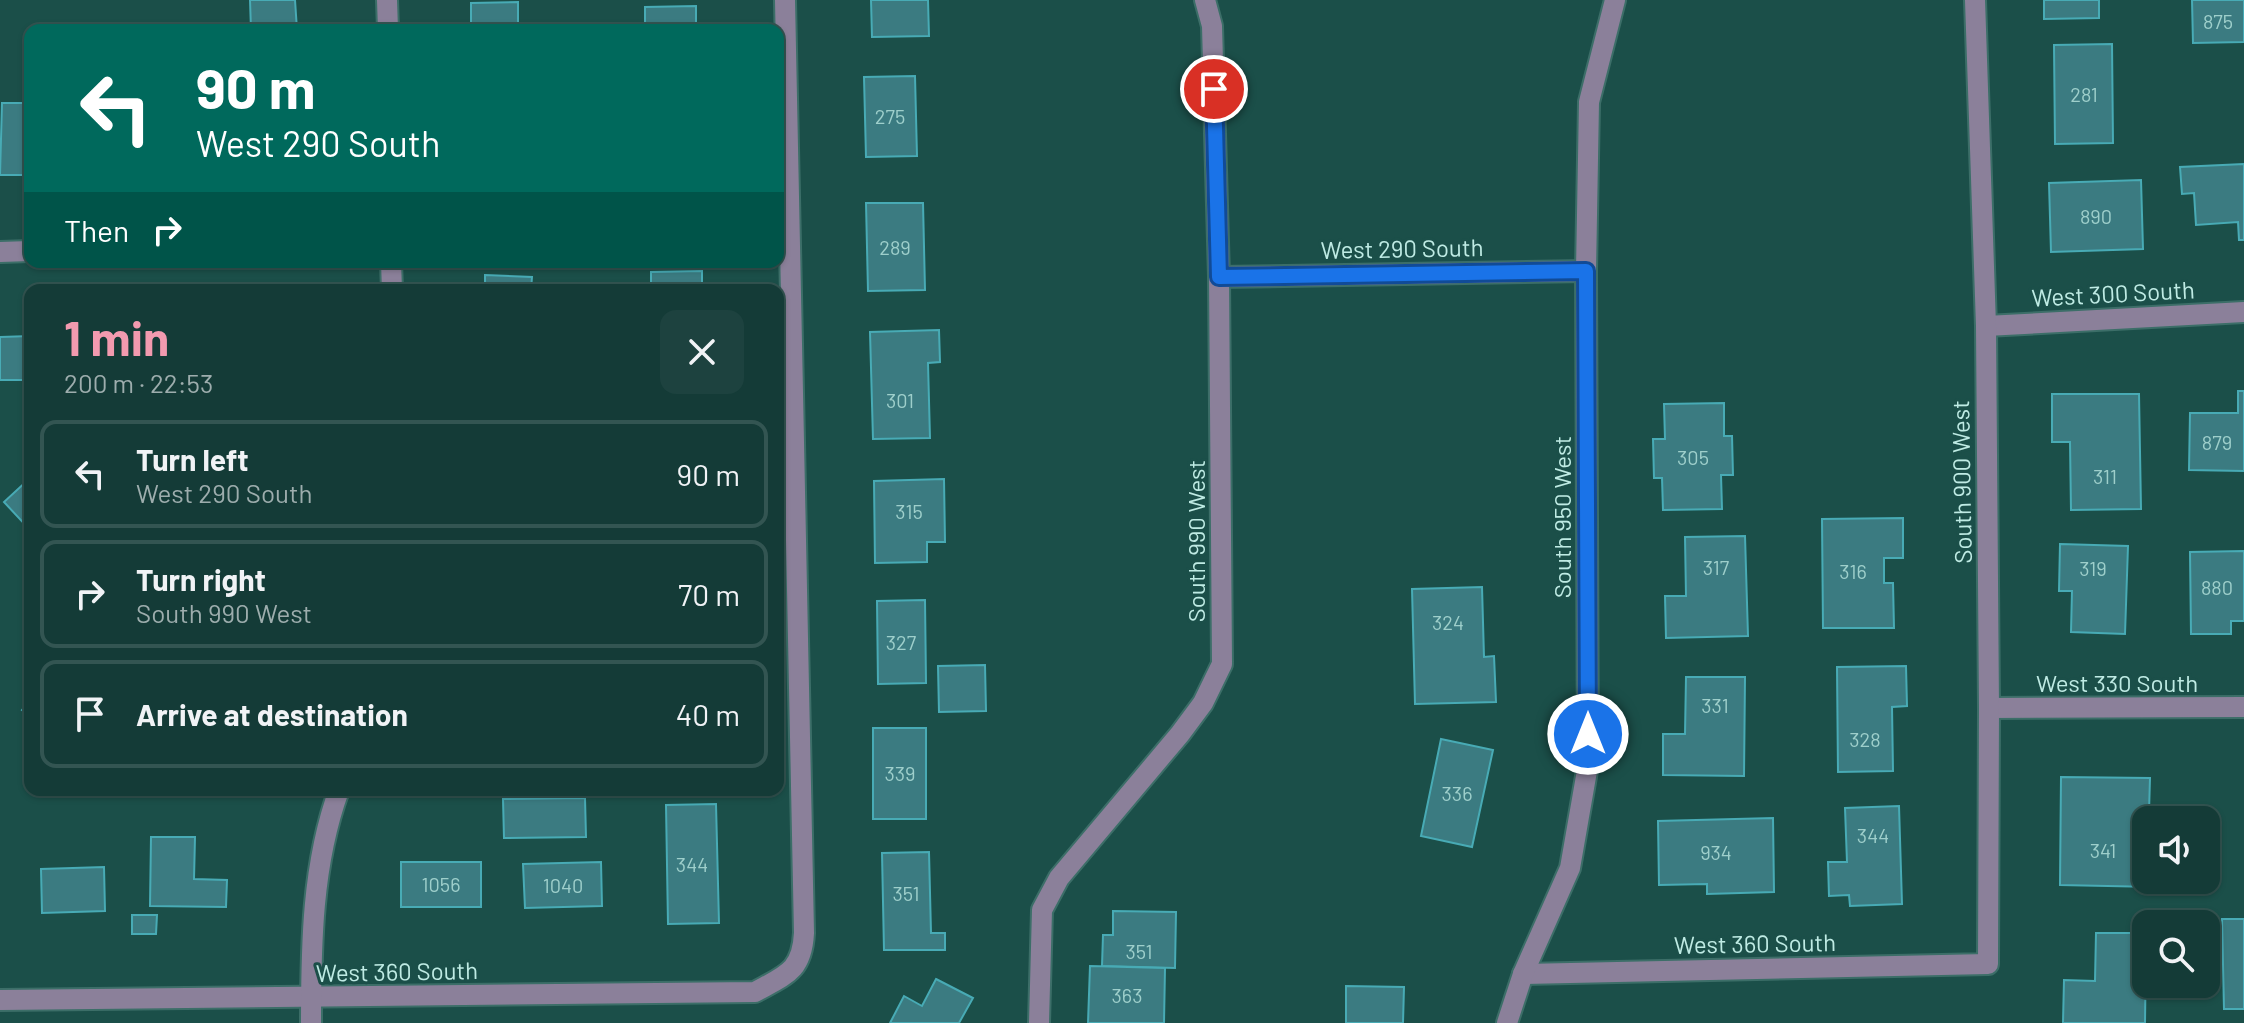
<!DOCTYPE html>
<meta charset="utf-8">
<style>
:root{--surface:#143b37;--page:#1d423f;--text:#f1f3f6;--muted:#9dadad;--line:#335552;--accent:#f29aaf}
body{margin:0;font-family:Barlow,sans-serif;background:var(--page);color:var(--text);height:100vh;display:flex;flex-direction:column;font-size:30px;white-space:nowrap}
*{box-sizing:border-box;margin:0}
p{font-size:26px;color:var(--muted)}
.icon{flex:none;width:44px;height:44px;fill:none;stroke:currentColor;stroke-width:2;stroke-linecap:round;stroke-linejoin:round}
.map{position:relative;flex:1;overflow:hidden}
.details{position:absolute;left:24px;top:284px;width:760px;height:512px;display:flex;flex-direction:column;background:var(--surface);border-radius:16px;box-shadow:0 2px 6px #0004,0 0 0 2px var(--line)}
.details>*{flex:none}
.guide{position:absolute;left:24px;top:24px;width:760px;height:244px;border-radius:16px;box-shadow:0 2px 6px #0004,0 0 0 2px var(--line);background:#00695c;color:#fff;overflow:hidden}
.tools{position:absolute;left:2132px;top:806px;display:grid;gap:16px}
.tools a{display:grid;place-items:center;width:88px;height:88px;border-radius:16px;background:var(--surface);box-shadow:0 2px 6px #0004,0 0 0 2px var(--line);font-size:40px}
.pin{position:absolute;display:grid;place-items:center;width:68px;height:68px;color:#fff;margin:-34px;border:4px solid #fff;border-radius:50%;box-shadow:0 2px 8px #0007}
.me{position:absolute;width:88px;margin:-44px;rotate:0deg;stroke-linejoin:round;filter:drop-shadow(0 0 6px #0008)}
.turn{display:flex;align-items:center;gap:28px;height:168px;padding:0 40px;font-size:36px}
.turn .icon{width:104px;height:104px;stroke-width:2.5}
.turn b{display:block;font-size:56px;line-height:68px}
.then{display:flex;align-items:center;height:76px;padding:0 40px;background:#0003;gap:16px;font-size:30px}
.round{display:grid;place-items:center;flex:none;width:84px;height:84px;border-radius:16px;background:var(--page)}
.overview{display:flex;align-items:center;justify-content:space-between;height:136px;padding:0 40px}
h1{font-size:48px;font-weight:700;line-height:60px;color:var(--accent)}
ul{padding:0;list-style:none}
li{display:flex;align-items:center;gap:24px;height:108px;margin:0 16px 12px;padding:0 24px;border:4px solid var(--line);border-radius:16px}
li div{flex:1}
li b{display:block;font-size:30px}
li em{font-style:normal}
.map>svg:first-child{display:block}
</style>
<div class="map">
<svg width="2244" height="1023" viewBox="0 0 2244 1023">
<rect width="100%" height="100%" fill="#1b4f49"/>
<!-- building -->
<g fill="#3b7b81" stroke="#48abb5" stroke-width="2">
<polygon points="250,0 295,0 297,30 251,30"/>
<polygon points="871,0 928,0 929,36 872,37"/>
<polygon points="2044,0 2099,0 2099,18 2044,19"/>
<polygon points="2192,0 2244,0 2244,42 2193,43"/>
<polygon points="518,2 518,30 471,30 471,3"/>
<polygon points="696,6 696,30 645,30 645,7"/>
<polygon points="2112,44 2113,143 2055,144 2054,45"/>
<polygon points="915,76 917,156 866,157 864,77"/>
<polygon points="2,103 30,103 30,165 24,165 24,175 0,175"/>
<polygon points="2244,164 2244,240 2239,240 2238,222 2196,225 2194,193 2182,194 2180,167"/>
<polygon points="2141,180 2143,249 2051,252 2049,183"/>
<polygon points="866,203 923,203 925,290 868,291"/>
<polygon points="702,271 702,290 651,290 651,272"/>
<polygon points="485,275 532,277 531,290 485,290"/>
<polygon points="939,330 940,362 928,363 930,438 873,439 870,332"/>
<polygon points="30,336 30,380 0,380 0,337"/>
<polygon points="2238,391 2244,391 2244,471 2189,470 2190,413 2238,413"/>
<polygon points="2052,394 2139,394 2141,509 2071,510 2070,442 2052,442"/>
<polygon points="1724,403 1724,436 1732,436 1733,475 1721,475 1722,509 1663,510 1662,478 1654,478 1653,439 1665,439 1664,404"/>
<polygon points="30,478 30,530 4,502"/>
<polygon points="944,479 945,542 927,542 927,562 875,563 874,481"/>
<polygon points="1903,518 1903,558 1884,558 1884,583 1893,583 1894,628 1823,628 1822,519"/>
<polygon points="1745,536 1748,636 1666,638 1665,596 1686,596 1685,537"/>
<polygon points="2060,544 2128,546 2125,634 2071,632 2072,591 2059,591"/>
<polygon points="2244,551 2244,621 2231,621 2231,634 2191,634 2190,552"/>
<polygon points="1482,587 1484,657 1494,656 1496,702 1415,704 1412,589"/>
<polygon points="925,600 926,683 878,684 877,601"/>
<polygon points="985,665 986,711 939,712 938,666"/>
<polygon points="1906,666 1907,706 1892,707 1893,771 1838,772 1837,667"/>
<polygon points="1686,677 1745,677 1744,776 1663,775 1663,734 1685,734"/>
<polygon points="30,700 30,716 22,710"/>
<rect x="873" y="728" width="53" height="91"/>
<polygon points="1441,739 1493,750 1472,847 1421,836"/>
<polygon points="2061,777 2150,778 2149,812 2156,812 2156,820 2146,820 2146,880 2155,880 2155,887 2060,885"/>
<polygon points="200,790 240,790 239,795 200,793"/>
<polygon points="585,798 586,837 504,838 503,799"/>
<polygon points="716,804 719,923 668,924 666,805"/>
<polygon points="1899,806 1902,904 1850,906 1849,895 1829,896 1828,862 1847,862 1845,808"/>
<polygon points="1773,818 1774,892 1707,894 1707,884 1659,885 1658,821"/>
<polygon points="151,837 195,837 194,879 227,880 226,907 150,906"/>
<polygon points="929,852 931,933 945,933 945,950 884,950 882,853"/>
<rect x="401" y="862" width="80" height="45"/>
<polygon points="601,862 602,906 525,908 523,864"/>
<polygon points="104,867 105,911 42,913 41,869"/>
<polygon points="1113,911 1176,912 1175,968 1102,966 1103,935 1113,935"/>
<polygon points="132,915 157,915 156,934 132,934"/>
<polygon points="2222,919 2244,919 2244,1009 2224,1009"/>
<polygon points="2096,933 2131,933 2131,947 2146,948 2145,1023 2063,1023 2064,980 2095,981"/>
<polygon points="1090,966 1165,968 1164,1023 1088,1023"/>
<polygon points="936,979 973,998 959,1023 890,1023 904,996 922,1006"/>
<polygon points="1346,986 1404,987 1403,1023 1346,1023"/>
</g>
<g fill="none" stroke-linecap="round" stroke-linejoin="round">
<!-- minor casing -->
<g stroke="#3c6e68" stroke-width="24">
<g id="minor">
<polyline points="387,0 388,30"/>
<polyline points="0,252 30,251"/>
<polyline points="391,262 392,290"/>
<polyline points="1219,277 1586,271"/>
<polyline points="1986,326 2244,312"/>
<polyline points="1989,708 2244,707"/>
<polyline points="1523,974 1988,964 1989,708 1986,326 1975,0"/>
<path d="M0 1000 755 992C786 975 802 971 804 933L785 0"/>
<path d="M311 1023C311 945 312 864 339 790"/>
<polyline points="1039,1023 1042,910 1059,878 1180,734 1203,703 1222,664 1219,277 1212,26 1205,0"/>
<polyline points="1507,1023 1523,974 1570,868 1588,765 1586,271 1589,102 1615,0"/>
</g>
</g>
<!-- minor -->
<use href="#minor" stroke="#8b809a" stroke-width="20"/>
</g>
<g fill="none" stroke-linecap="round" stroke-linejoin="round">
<!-- route casing -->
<g stroke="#114b97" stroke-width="20">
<polyline id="route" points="1214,89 1219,277 1586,271 1588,734"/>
</g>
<!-- route -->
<use href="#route" stroke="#1a73e8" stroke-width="14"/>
</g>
<g text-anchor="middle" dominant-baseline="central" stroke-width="6" stroke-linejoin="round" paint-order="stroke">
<!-- number labels -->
<g font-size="20" fill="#9ecfcb">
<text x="2218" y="21">875</text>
<text x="2084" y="94">281</text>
<text x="890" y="116">275</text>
<text x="2096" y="216">890</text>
<text x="895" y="247">289</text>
<text x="900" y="400">301</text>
<text x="2217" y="442">879</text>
<text x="1693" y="457">305</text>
<text x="2105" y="476">311</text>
<text x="909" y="511">315</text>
<text x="1716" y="567">317</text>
<text x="2093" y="568">319</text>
<text x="1853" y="571">316</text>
<text x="2217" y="587">880</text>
<text x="1448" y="622">324</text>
<text x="901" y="642">327</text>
<text x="1715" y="705">331</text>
<text x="1865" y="739">328</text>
<text x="900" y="773">339</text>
<text x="1457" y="793">336</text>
<text x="1873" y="835">344</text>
<text x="2103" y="850">341</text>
<text x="1716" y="852">934</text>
<text x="692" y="864">344</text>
<text x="441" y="884">1056</text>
<text x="563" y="885">1040</text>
<text x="906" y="893">351</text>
<text x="1139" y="951">351</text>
<text x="1127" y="995">363</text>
</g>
<!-- street labels -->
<g font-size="24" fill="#bfebe4" stroke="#1b4f49">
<text transform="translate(1402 248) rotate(-1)">West 290 South</text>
<text transform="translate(2113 293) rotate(-3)">West 300 South</text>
<text transform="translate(1961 482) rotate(-91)">South 900 West</text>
<text transform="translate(1561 517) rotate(-90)">South 950 West</text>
<text transform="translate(1195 541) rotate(-90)">South 990 West</text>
<text x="2117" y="682">West 330 South</text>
<text transform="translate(1755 943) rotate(-1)">West 360 South</text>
<text transform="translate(397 971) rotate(-1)">West 360 South</text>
</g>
</g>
</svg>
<div class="tools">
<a><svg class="icon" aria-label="sound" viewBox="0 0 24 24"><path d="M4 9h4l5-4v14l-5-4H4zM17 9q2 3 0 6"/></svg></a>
<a><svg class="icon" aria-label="search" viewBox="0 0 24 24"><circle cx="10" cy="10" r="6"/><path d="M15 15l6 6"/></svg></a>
</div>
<div class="pin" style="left:1214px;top:89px;background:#d93025"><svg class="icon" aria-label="arrive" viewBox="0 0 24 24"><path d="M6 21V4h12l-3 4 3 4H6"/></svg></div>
<svg class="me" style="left:1588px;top:734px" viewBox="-20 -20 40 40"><circle r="17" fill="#1a73e8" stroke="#fff" stroke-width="3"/><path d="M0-11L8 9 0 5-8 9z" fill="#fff"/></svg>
<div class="guide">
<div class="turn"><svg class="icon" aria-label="left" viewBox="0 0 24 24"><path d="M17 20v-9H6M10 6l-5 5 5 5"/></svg><div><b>90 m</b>West 290 South</div></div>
<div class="then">Then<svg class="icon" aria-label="right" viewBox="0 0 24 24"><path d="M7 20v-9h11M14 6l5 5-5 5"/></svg></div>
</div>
<section class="details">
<div class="overview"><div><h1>1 min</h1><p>200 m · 22:53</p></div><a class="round"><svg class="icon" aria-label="close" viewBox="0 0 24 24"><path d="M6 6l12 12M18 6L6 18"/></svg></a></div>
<ul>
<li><svg class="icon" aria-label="left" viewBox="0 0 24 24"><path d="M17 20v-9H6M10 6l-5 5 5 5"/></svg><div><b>Turn left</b><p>West 290 South</p></div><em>90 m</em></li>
<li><svg class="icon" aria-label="right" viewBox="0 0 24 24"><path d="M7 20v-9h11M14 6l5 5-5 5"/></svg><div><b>Turn right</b><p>South 990 West</p></div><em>70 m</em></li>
<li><svg class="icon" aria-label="arrive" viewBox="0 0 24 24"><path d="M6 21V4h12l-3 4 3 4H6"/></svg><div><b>Arrive at destination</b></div><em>40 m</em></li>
</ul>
</section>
</div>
